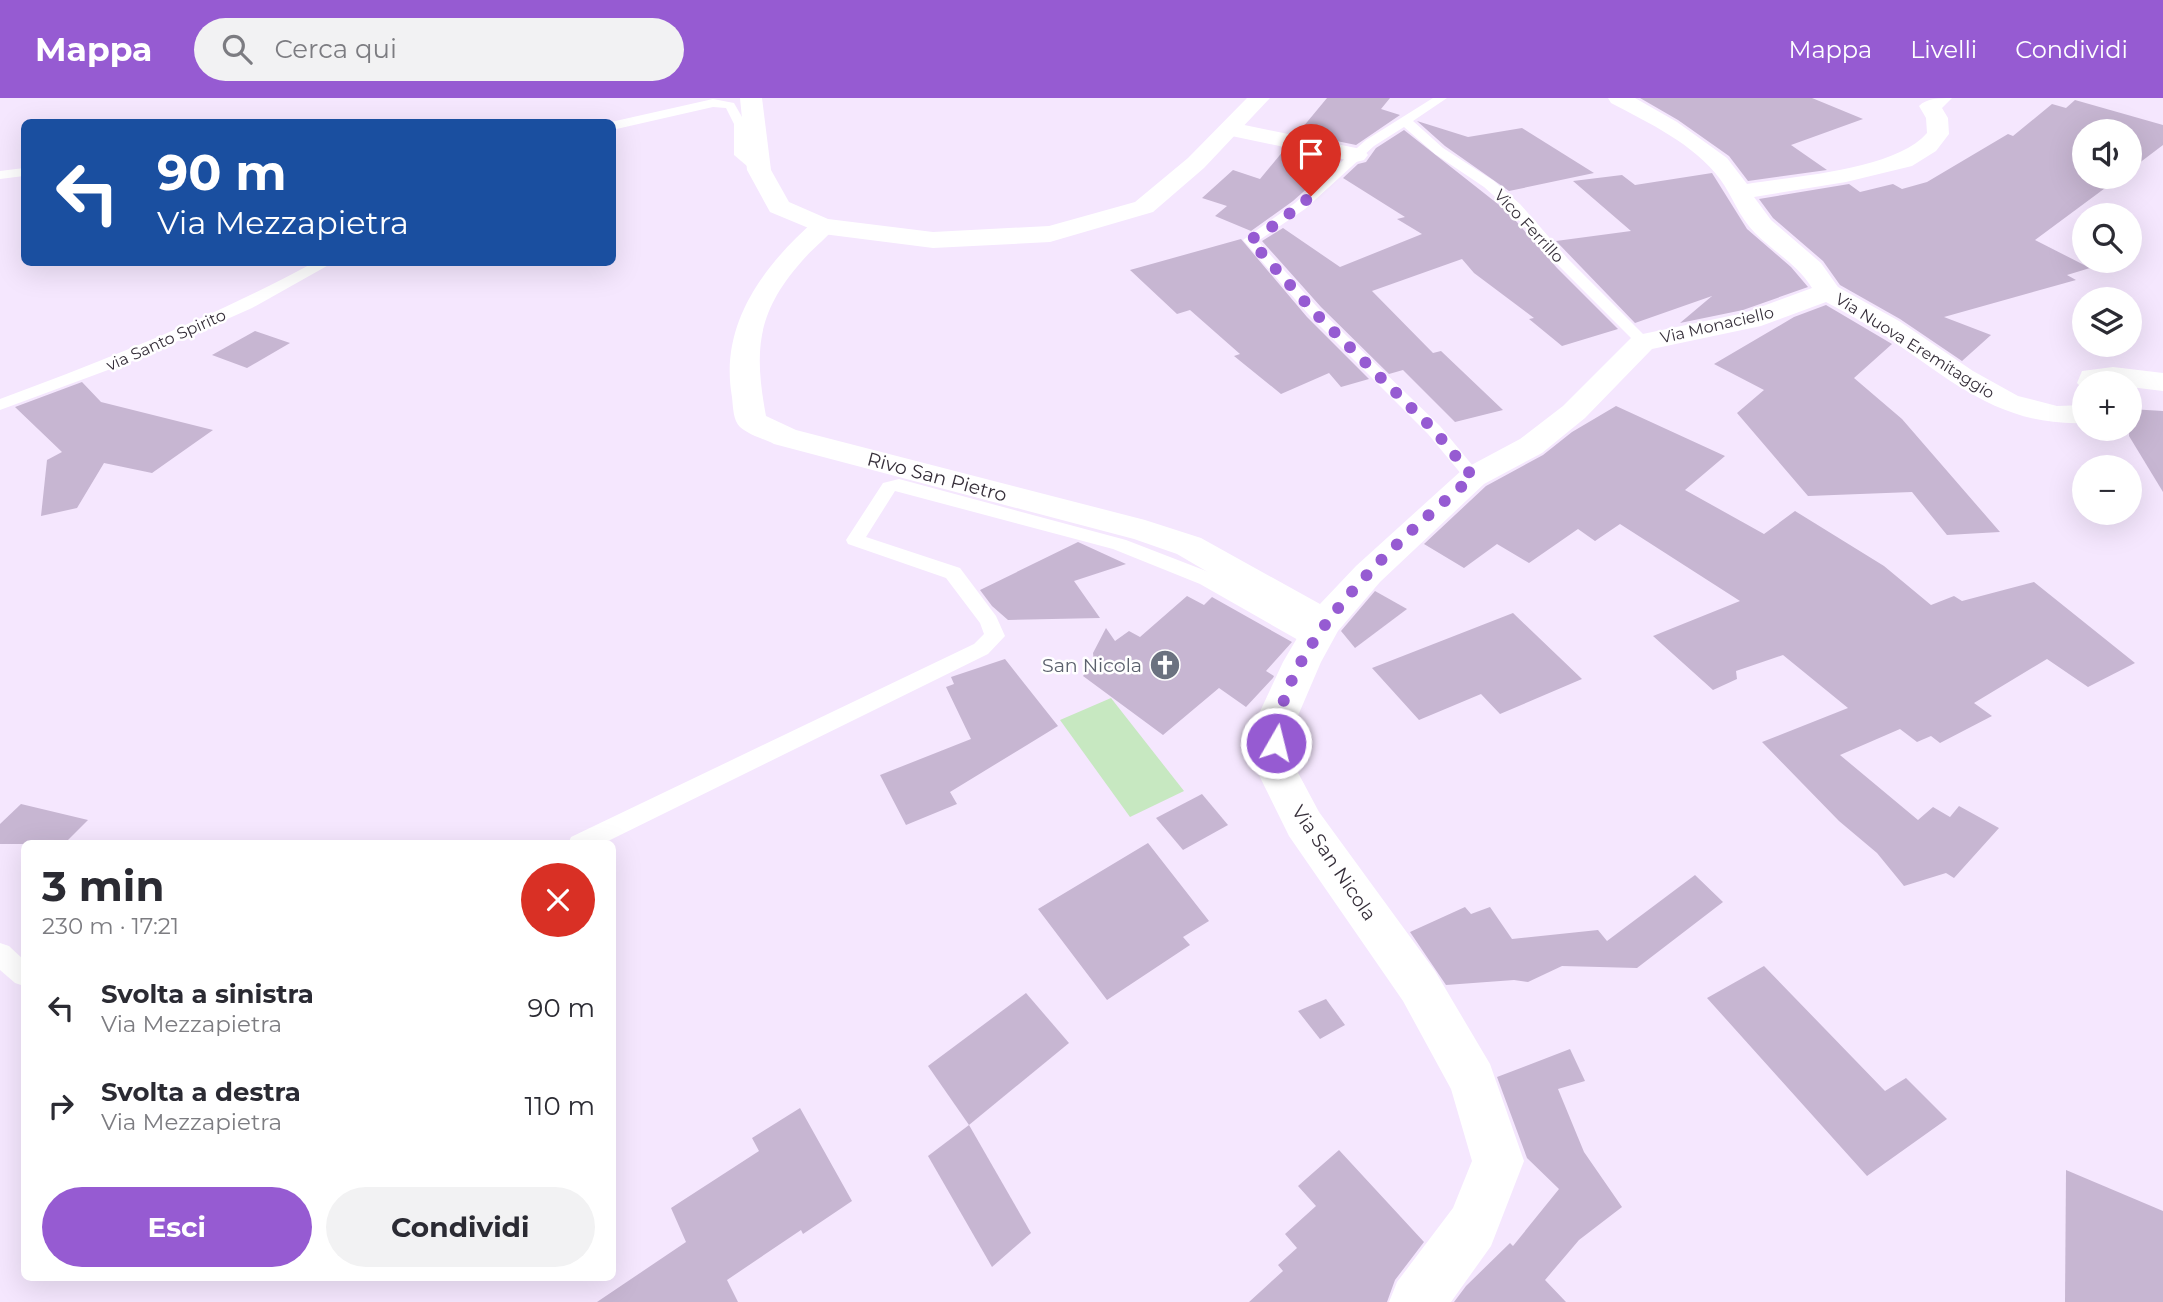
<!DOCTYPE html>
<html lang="it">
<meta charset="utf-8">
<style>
:root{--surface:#fff;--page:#f2f2f3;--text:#2b2b33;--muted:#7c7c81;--accent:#965bd2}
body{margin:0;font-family:Montserrat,sans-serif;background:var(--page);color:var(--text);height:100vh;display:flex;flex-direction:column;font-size:26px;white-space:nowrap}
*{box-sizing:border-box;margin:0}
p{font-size:23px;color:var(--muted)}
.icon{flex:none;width:38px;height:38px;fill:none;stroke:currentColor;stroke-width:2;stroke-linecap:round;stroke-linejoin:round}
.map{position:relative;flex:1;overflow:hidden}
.side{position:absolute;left:21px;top:742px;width:595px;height:441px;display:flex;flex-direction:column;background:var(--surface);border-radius:10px;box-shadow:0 7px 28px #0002}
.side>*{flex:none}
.banner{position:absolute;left:21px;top:21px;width:595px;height:147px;border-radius:10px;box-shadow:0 7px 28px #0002;background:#1a4fa0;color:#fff;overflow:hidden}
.fabs{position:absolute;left:2072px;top:21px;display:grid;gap:14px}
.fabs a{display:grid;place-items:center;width:70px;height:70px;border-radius:50%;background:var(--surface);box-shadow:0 7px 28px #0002;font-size:35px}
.pin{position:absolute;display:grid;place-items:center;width:60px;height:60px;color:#fff;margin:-72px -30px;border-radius:50% 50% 50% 0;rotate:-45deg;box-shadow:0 0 7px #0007}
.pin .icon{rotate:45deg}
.me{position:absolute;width:77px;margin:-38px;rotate:8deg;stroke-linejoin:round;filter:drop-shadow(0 0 5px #0008)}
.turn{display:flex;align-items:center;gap:24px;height:147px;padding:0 21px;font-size:32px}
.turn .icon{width:91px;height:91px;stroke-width:2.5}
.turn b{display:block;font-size:49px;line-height:60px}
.round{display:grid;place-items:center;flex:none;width:74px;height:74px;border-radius:37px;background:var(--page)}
.head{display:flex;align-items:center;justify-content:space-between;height:119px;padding:0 21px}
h1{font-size:42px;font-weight:700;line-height:52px}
.cta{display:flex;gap:14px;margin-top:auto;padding:14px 21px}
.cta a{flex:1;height:80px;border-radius:42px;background:var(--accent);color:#fff;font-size:28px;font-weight:700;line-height:80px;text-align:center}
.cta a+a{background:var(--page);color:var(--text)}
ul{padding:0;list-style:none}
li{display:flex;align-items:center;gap:21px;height:98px;padding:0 21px}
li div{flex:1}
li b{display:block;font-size:26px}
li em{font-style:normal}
header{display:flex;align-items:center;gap:42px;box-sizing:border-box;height:98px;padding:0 35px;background:var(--accent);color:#fff}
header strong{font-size:33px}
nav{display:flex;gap:38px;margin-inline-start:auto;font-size:24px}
.search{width:490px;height:63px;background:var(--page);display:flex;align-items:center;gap:18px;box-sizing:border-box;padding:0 24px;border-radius:38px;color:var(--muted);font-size:26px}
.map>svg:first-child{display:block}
</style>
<header>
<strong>Mappa</strong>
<div class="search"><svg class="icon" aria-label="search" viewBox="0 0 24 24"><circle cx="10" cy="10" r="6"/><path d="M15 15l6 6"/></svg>Cerca qui</div>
<nav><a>Mappa</a><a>Livelli</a><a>Condividi</a></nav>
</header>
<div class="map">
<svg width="2163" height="1204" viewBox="0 0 2163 1204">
<rect width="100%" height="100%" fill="#f5e7fe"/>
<!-- green -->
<polygon fill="#c7e8c1" points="1111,600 1184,693 1130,719 1060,622"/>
<!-- building -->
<g fill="#c7b6d2">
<polygon points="1327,0 1390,0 1381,11 1400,17 1356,47 1298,35"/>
<polygon points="1640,0 1812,0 1863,21 1791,47 1827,72 1748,83 1729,58 1678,22"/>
<polygon points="2075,2 2163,27 2163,47 2130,72 2130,33 2084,33 2084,79 2120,79 2035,142 2090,170 2067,177 2076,182 1944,219 1991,237 1962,263 1900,221 1840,187 1823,163 1773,120 1759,101 1849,86 1860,94 1893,86 1902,91 1927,84 2008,36 2013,38 2052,6 2066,10"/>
<polygon points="1417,23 1468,39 1522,30 1594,75 1509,93 1445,48"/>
<polygon points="1404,32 1508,114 1557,170 1618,231 1562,248 1529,221 1534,220 1474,175 1462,161 1372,193 1433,255 1441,253 1503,312 1455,324 1403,272 1389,276 1321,209 1262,143 1283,130 1340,169 1422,136 1397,121 1405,119 1343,80 1358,66 1366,64 1376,50"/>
<polygon points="1284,52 1338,63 1293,103 1251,133 1215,118 1227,108 1202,100 1233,72 1260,81"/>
<polygon points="1712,75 1747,131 1791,169 1808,189 1743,212 1680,225 1712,198 1635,225 1556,143 1631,133 1573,83 1622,77 1635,87"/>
<polygon points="1241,141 1307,219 1369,281 1341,289 1329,275 1281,296 1234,258 1240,256 1190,212 1177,216 1130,172"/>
<polygon points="1826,207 1892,246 1854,280 1902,321 2000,434 1947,437 1912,394 1808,398 1737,315 1764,292 1714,266 1794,219"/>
<polygon points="255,233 290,245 247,270 212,257"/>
<polygon points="82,284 101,304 213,332 152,375 104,365 77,410 41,418 47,362 62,354 15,309"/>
<polygon points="1616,308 1725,358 1685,392 1764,436 1795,413 1884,468 1931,507 1954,498 1962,503 2034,484 2135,565 2088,589 2047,561 1974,605 1992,618 1940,645 1931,638 1917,644 1900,631 1840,657 1918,722 1933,709 1950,719 1959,708 1999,730 1954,780 1946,775 1904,788 1877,755 1839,723 1762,644 1848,610 1783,557 1736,573 1737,581 1713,592 1653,538 1740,503 1620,426 1595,443 1578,431 1529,465 1497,446 1464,470 1424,446 1486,388 1543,357 1572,334"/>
<polygon points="2130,311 2163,313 2163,394 2129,338"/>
<polygon points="1078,444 1126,466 1074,483 1100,520 1008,522 992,508 980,492"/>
<polygon points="1375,493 1407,511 1355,550 1341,533"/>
<polygon points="1187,498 1204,507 1212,499 1292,544 1266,573 1274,578 1273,580 1246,609 1219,590 1163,637 1083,578 1094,564 1093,555 1106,530 1115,543 1129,533 1140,539"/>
<polygon points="1513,515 1582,581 1500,616 1481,596 1419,622 1372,570"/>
<polygon points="1005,561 1058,628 950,694 957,706 906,727 880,677 971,641 946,589 954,586 951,579"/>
<polygon points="1202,696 1228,727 1183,752 1156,720"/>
<polygon points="21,706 88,722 64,746 0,746 0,726"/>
<polygon points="1148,745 1209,823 1183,839 1190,847 1107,902 1038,811"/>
<polygon points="1695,777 1723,804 1637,870 1562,868 1528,884 1514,882 1446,887 1410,834 1465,809 1471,816 1490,809 1512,841 1598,832 1607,843"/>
<polygon points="1764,868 1885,993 1906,980 1947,1021 1867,1078 1707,900"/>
<polygon points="1026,895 1069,945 969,1027 928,968"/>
<polygon points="1326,901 1345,927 1320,941 1298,913"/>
<polygon points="1570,951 1585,983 1558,991 1584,1054 1622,1109 1579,1142 1545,1182 1566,1204 1454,1204 1466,1188 1510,1145 1513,1148 1559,1091 1527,1060 1497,979"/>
<polygon points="800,1010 852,1103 803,1136 801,1132 727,1182 738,1204 597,1204 686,1144 671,1110 759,1053 752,1040"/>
<polygon points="969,1027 1031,1135 992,1169 928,1058"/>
<polygon points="1339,1052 1424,1144 1395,1182 1387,1204 1249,1204 1283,1173 1278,1167 1297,1150 1285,1136 1316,1108 1298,1088"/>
<polygon points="2066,1072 2163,1113 2163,1204 2065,1204"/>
</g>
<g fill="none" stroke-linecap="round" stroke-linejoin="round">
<!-- lane -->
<g fill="#fff" fill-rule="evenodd">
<polygon points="1433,0 1447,0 1413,23 1443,50 1494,83 1520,106 1569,162 1651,244 1648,247 1638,247 1559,168 1510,112 1484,89 1435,56 1404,29 1374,48 1305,111 1258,143 1319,211 1440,328 1482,379 1473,385 1467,383 1428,336 1309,217 1243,142 1295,105 1366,42"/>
<polygon points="713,1 734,5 746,26 746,56 764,68 764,74 754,74 734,57 734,26 726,10 713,9 612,32 611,24"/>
<polygon points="24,70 24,78 0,81 0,73"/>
<path d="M315 164H334L252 210 135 262 0 312V301C108 261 213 219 315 164Z"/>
<polygon points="899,381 1126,442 1214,476 1321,537 1324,542 1321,547 1314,549 1307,547 1200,486 1113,451 895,393 866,439 960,470 996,518 1005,538 988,556 602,746 568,746 571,739 974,546 984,536 980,525 946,480 848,446 846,442 883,385"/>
<polygon points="0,845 9,848 24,862 24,888 15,885 0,872"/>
</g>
<!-- street -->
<g fill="#fff" fill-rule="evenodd">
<path d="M1608 0H1635L1677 24 1727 60 1747 86C1795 78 1895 72 1927 35L1926 20 1919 8C1927 0 1939 0 1952 0L1942 10 1948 20 1949 36 1936 53 1912 68 1846 84 1754 99 1771 122 1821 165 1838 189 1899 223 1973 273 2018 298 2057 308 2084 307V325C2000 328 1952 283 1887 239 1867 226 1846 215 1826 204L1761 228 1652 251 1585 320 1542 355 1484 386 1380 484 1338 533 1321 564 1297 620 1295 669 1319 714 1435 873 1490 966 1524 1063 1491 1148 1451 1204H1389L1397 1184 1453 1110 1472 1063 1451 991 1403 903 1289 738 1255 669 1257 620 1283 564 1303 530 1177 456 1134 441 774 346C764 341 749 337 740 329 733 323 733 308 732 299 719 226 763 169 814 123L823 120 832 123 836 128C826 141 812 151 802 163 756 215 754 253 766 318L796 332 1145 422 1201 440 1320 506 1356 468 1462 372 1520 341 1563 308 1633 238 1744 215 1812 190C1798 167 1774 154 1755 135 1739 119 1733 99 1720 81 1694 46 1649 25 1611 5Z"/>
<polygon points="1230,24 1356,50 1364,52 1368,57 1364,62 1356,64 1222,36 1219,31 1222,26"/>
<polygon points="2113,269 2163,275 2163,293 2130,289 2130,285 2084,285 2084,292 2077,285 2082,273"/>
</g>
<!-- secondary -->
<polygon fill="#fff" fill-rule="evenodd" points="740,0 762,0 771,72 789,104 828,121 933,134 1049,128 1135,104 1188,60 1247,0 1270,0 1204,70 1153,114 1050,144 933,150 823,136 770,114 747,72"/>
</g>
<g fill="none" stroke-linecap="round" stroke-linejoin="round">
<!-- route -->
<path stroke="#965bd2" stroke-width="12" stroke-dasharray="0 21.6" d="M1276 645C1278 547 1402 438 1473 379L1434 332 1314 214 1250 142 1278 125 1311 98"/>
</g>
<!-- icons -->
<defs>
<g id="church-disc" transform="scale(1.575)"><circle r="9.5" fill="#6b7280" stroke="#fff"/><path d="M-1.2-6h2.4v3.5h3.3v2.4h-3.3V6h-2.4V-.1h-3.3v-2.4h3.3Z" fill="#fff"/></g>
</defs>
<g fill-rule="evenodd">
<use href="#church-disc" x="1165" y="567"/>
</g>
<g text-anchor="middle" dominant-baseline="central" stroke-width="5" stroke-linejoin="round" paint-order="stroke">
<!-- far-street labels -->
<g font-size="16" fill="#362f3a" stroke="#fff">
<text transform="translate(1529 128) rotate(47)">Vico Ferrillo</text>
<text transform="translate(1717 227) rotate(-13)">Via Monaciello</text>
<text transform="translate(166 242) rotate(-24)">via Santo Spirito</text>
<text transform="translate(1915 248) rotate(32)">Via Nuova Eremitaggio</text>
</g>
<!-- street labels -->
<g font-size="19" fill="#362f3a" stroke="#fff">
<text transform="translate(937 379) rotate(15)">Rivo San Pietro</text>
<text transform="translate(1334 765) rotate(56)">Via San Nicola</text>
</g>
<!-- worship labels -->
<g font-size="19" fill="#5b616d" stroke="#fff" text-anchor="end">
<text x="1142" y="567">San Nicola</text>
</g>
</g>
</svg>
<div class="fabs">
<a><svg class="icon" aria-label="sound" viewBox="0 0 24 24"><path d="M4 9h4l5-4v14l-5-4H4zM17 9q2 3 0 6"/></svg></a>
<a><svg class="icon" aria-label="search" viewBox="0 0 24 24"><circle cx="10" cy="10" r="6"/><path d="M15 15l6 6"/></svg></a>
<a><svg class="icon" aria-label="layers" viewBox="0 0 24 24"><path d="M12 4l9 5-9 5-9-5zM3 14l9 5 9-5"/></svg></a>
<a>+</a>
<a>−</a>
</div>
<div class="pin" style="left:1311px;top:98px;background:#d93025"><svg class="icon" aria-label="arrive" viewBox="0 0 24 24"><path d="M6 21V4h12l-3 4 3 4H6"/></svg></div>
<svg class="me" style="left:1276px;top:645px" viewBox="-20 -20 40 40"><circle r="17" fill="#965bd2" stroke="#fff" stroke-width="3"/><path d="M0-11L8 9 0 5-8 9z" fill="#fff"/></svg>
<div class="banner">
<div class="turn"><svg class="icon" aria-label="left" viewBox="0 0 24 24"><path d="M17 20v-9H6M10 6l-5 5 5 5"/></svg><div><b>90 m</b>Via Mezzapietra</div></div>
</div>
<section class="side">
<div class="head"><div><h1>3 min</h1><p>230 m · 17:21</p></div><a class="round" style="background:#d93025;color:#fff"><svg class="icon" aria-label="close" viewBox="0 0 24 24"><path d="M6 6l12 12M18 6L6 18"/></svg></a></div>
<ul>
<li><svg class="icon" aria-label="left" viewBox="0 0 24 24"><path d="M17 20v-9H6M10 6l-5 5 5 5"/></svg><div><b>Svolta a sinistra</b><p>Via Mezzapietra</p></div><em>90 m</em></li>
<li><svg class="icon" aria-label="right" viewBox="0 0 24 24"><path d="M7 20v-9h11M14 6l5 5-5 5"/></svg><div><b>Svolta a destra</b><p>Via Mezzapietra</p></div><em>110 m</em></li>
</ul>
<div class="cta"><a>Esci</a><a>Condividi</a></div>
</section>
</div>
